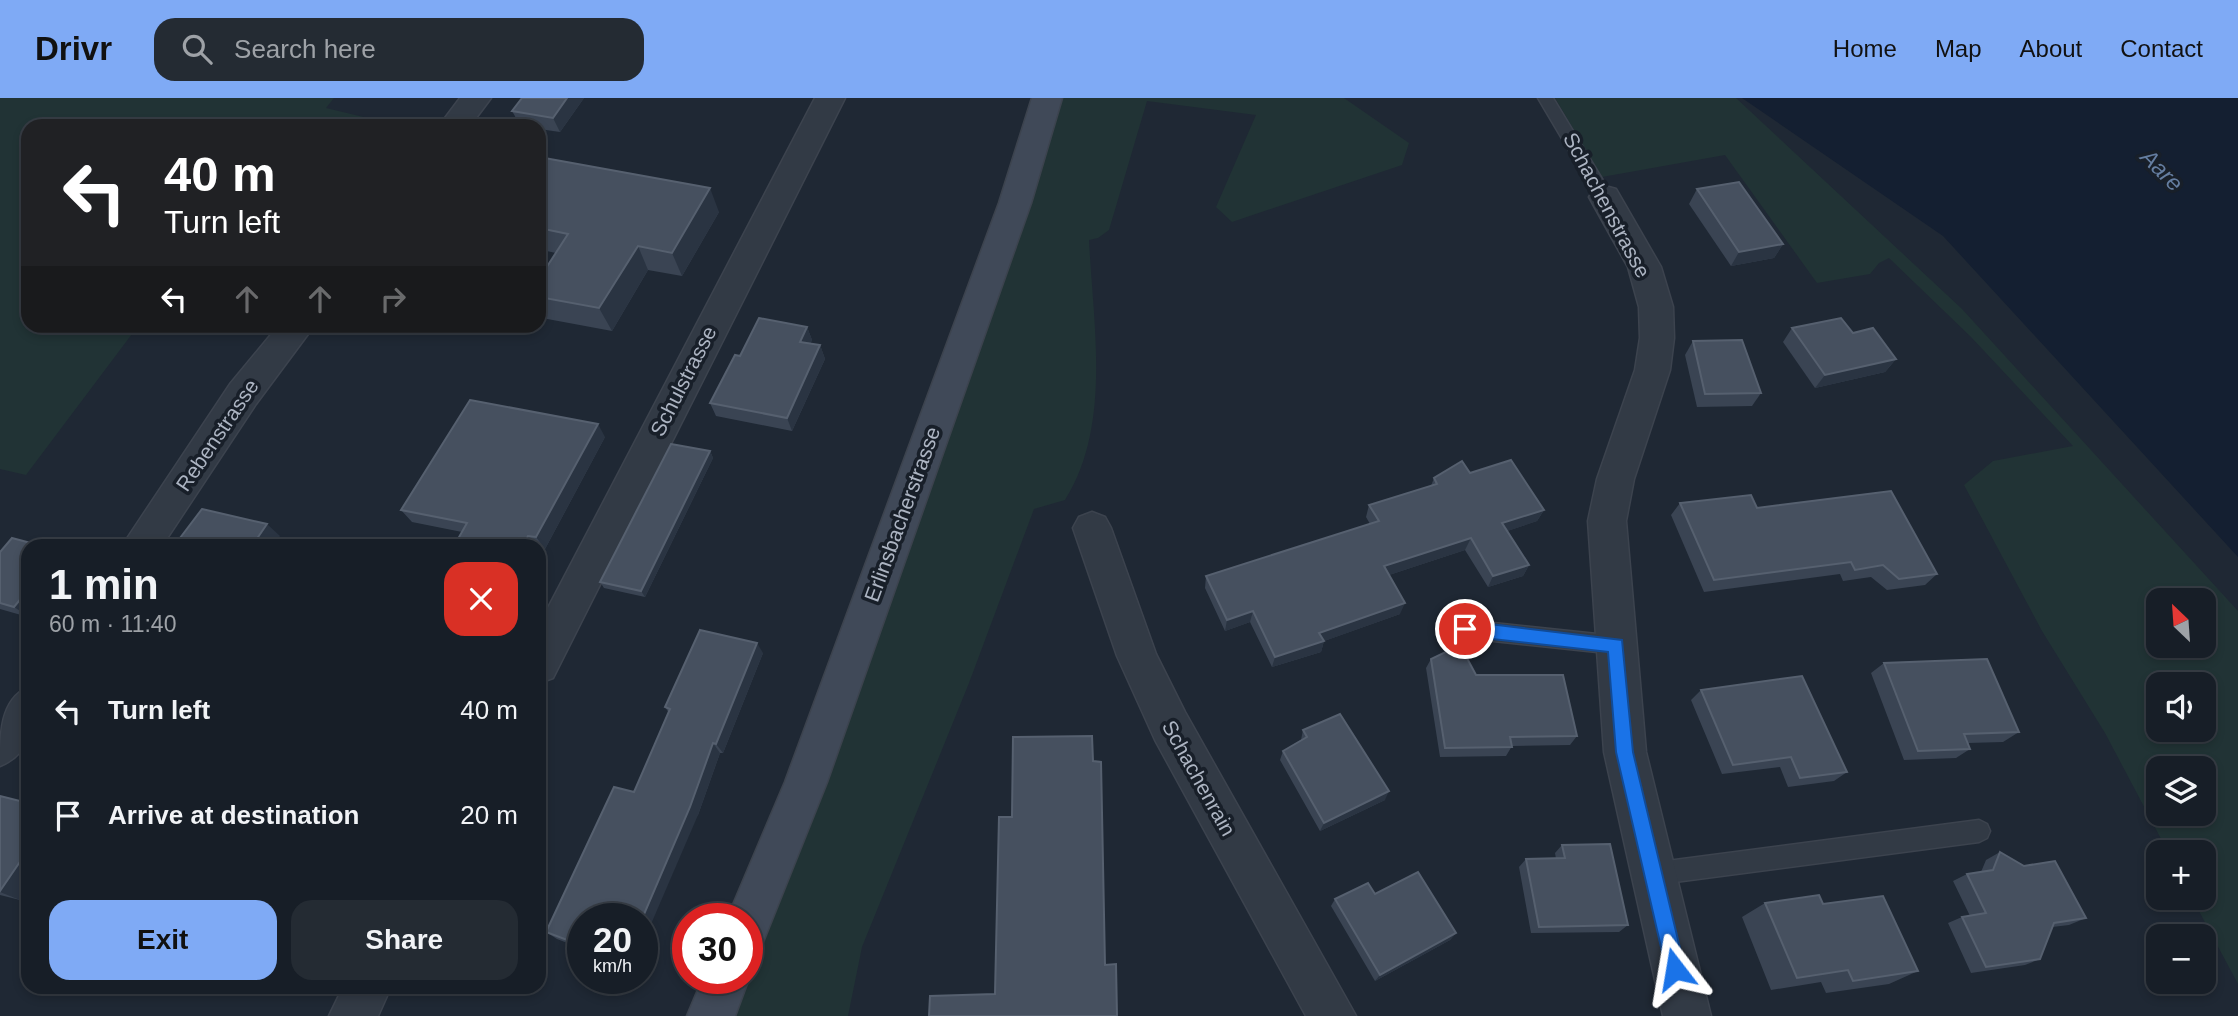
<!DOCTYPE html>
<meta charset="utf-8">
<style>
:root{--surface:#171e27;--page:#242b33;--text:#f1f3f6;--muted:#9ea2a7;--line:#363c44;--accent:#7faaf5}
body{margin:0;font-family:Helvetica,sans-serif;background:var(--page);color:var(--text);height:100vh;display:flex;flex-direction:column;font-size:26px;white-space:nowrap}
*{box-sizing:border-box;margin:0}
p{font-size:23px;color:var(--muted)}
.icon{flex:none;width:38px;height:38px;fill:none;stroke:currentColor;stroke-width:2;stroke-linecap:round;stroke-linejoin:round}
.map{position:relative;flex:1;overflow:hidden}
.panel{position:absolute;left:21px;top:441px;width:525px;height:455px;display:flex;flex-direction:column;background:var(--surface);border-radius:21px;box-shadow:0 4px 10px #0003,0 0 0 2px var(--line)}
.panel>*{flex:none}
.top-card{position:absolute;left:21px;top:21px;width:525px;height:214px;border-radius:21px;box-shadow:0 4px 10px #0003,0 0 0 2px var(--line);background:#202124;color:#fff;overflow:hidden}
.needle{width:46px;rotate:335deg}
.controls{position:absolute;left:2146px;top:490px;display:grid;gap:14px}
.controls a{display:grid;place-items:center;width:70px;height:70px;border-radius:14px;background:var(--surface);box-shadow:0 4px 10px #0003,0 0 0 2px var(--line);font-size:35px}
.speed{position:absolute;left:567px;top:805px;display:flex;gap:14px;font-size:35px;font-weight:700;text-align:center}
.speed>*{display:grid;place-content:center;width:91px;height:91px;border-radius:50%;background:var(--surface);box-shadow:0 4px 10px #0003,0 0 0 2px var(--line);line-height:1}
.speed small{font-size:18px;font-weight:400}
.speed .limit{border:10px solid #d22;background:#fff;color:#111}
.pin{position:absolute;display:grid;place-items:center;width:60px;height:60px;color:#fff;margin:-30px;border:4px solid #fff;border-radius:50%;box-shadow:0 2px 7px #0007}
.me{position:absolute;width:77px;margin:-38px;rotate:346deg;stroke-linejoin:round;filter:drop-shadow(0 0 5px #0008)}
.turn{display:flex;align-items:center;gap:24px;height:147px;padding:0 28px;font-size:32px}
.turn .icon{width:91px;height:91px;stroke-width:2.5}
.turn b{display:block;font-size:49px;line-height:60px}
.lanes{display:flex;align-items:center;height:66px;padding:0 28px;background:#0003;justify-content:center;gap:35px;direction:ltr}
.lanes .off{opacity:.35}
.round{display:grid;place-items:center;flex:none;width:74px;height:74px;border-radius:21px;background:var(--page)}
.overview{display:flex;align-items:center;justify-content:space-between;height:119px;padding:0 28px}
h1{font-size:42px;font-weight:600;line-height:52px}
.action{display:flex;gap:14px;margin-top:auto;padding:14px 28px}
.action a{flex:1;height:80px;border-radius:21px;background:var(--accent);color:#111;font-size:28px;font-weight:600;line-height:80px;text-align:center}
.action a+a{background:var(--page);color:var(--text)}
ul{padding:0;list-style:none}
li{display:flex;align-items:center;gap:21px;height:105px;padding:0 28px}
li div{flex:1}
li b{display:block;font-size:26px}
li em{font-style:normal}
header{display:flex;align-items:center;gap:42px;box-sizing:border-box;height:98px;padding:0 35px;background:var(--accent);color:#111}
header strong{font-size:33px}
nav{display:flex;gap:38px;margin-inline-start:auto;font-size:24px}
.search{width:490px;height:63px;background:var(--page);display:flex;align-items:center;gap:18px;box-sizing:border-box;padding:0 24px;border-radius:21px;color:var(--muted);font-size:26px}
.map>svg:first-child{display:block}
</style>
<header>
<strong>Drivr</strong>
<div class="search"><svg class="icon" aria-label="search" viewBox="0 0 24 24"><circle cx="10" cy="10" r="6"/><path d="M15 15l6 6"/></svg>Search here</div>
<nav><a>Home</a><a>Map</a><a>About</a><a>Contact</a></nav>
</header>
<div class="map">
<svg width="2238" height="918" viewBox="0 0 2238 918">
<rect width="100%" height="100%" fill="#1f2834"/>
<!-- green -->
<g fill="#213335" fill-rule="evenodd">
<polygon points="0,0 334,0 326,10 401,28 28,28 28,228 138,228 26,377 0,371"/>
<path d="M1062 0H1344L1409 45 1402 67 1232 124 1216 109 1256 17 1147 3 1109 132 1098 140 1089 142C1093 226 1112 327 1065 402L1034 411 969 585 862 849 848 918H735L811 725 1020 135Z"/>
<path d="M1555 0H1736L1962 211 2238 513V886L2192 800H2203V754H2168L2105 635 2042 533 1964 387 1993 363 2073 348 1971 239 1889 160 1879 165 1870 176 1817 185 1725 57 1602 79ZM2158 502H2203V548H2158ZM2158 586H2203V632H2158ZM2158 670H2203V716H2158Z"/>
</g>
<!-- water -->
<polygon fill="#141f31" points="1742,0 2238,0 2238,459 1943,138"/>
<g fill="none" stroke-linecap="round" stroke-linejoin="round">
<!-- lane casing -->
<g stroke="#3c434e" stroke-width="3">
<g id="lane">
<polygon points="1538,0 1553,0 1613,99 1611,103 1599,103"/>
<polygon points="1465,522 1616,538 1623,541 1626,547 1623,553 1616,556 1465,540 1458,537 1455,531 1458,525"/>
<polygon points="1979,722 1987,726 1990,733 1987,740 1979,744 1652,787 1644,784 1641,776 1644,768 1652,765"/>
</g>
</g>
<!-- street casing -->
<g stroke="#3c434e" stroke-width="3">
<g id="street">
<polygon points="460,0 491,0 470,28 439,28"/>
<polygon points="815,0 845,0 553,580 539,585 539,527"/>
<polygon points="1605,88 1616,91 1661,169 1673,209 1674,240 1670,272 1634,381 1626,423 1646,654 1711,918 1663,918 1604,654 1588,423 1597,381 1635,272 1640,240 1639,209 1628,169 1589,99 1594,91"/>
<polygon points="278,228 314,228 256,306 162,448 122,448 230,286"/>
<polygon points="1092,414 1105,419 1111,430 1156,556 1185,614 1356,918 1306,918 1155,642 1117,558 1073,430 1079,419"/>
<path d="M28 589C28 622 37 653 0 668 0 636 0 602 28 589Z"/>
<polygon points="343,889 391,889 378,918 329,918"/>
</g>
</g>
<!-- secondary casing -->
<g stroke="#3c434e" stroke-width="3">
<g id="secondary">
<polygon points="1032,0 1062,0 1031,105 827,684 763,844 747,851 747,821 727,821 785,684 999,105"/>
<polygon points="747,875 749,880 735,918 687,918 703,880 747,880"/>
</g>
</g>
<!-- lane -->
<use href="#lane" fill="#323a45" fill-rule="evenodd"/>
<!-- street -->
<use href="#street" fill="#323a45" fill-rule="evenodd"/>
<!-- secondary -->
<use href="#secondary" fill="#404958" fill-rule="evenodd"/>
</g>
<!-- wall -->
<g fill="#3a4453">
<polygon points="522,0 584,0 560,34 539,31 539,28 520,27 512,13"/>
<polygon points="539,59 719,114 682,178 648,172 612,233 542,220 539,214 539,181 556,155 542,152 539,146"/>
<polygon points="1697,91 1783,146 1774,160 1731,168 1689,106"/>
<polygon points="807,229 812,242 810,246 820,247 825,261 792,333 716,318 710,305 740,258"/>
<polygon points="1792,230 1853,235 1896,261 1885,274 1815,290 1783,244"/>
<polygon points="1693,243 1761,295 1752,308 1697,309 1685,257"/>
<polygon points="605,339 545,451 539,450 539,448 454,448 462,434 412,424 401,412"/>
<polygon points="710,353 713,360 645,499 604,490 600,484"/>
<polygon points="1470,375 1544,412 1537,423 1507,433 1529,467 1523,478 1488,489 1465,452 1389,477 1400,516 1324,543 1321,554 1272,569 1250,524 1225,533 1205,490 1206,478 1370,426 1366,419 1369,407 1431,388 1434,380"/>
<polygon points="1680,405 1757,410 1937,476 1925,487 1887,492 1871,479 1843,483 1840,476 1704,494 1671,417"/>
<polygon points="28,448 28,519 0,511 0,454"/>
<polygon points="763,555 723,655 720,655 698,717 583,821 583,851 557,841 546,834 634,694 669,615 665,609"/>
<polygon points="1431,561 1476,577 1577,638 1570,647 1512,648 1506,658 1440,659 1426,570"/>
<polygon points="1884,565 2019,634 2003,644 1968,645 1970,651 1956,660 1904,662 1871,575"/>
<polygon points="1701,592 1847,674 1834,683 1788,689 1780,669 1722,676 1691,602"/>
<polygon points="1303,632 1385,702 1320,733 1280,662 1283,653 1301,642"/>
<polygon points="0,698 28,705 28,789 20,802 0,797"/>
<polygon points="1562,747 1628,827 1619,834 1531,835 1519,769 1526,761 1556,761 1555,755"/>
<polygon points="2000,754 2086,820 2069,827 2052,829 2040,861 2025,867 1971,875 1948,825 1962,819 1970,818 1953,783 1967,776 1981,774 1986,762"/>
<polygon points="1335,801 1456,835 1450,842 1375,883 1331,808"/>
<polygon points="1765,805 1823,806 1918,873 1889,886 1826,895 1821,884 1771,892 1742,819"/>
</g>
<!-- shaded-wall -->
<g fill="#2a3442">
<polygon points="567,0 584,0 560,34 553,20"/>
<polygon points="710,90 719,114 682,178 672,155"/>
<polygon points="1783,146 1774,160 1731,168 1739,154"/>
<polygon points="638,148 648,172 612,233 599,210"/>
<polygon points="807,229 812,242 805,257 800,244"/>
<polygon points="820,247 825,261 792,333 787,320"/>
<polygon points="1896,261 1885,274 1815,290 1825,277"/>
<polygon points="598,326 605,339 545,451 536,439"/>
<polygon points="710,353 713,360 645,499 641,493"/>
<polygon points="1544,412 1537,423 1496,437 1502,425"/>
<polygon points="267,426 280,438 273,448 252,448"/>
<polygon points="528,438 536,448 523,448"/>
<polygon points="1471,440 1465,452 1380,480 1384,468"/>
<polygon points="1529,467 1523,478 1488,489 1493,478"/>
<polygon points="28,492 28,518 14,509"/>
<polygon points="1405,505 1400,516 1316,546 1319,535"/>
<polygon points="1253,513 1250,524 1225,533 1227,522"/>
<polygon points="1324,543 1321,554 1272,569 1275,559"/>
<polygon points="757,545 763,555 723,655 716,646"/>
<polygon points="713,645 720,655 698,717 642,847 642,821"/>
<polygon points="1389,693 1385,702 1320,733 1324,725"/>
<polygon points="28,752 28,789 20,802 0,794"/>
<polygon points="1456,835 1450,842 1375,883 1380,877"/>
</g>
<!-- building -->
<g fill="#46505f" stroke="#56606f" stroke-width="2">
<polygon points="522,0 567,0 553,20 512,13"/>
<polygon points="539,59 710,90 672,155 638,148 599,210 539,199 539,181 568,136 539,130"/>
<polygon points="1739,84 1783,146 1739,154 1697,91"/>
<polygon points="759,220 807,229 800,244 820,247 787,320 710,305 735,257 740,258"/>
<polygon points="1841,220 1853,235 1873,230 1896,261 1825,277 1792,230"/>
<polygon points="1742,242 1761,295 1705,296 1693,243"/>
<polygon points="470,302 598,326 536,439 528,438 523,448 454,448 467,425 401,412"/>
<polygon points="671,346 710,353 641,493 600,484"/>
<polygon points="1511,362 1544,412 1502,425 1529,467 1493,478 1471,440 1384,468 1405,505 1319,535 1324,543 1275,559 1253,513 1227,522 1206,478 1379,423 1369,407 1437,386 1434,380 1462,363 1470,375"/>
<polygon points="1891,393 1937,476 1899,481 1883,467 1855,472 1851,464 1714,482 1680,405 1751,397 1757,410"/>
<polygon points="202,411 267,426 252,448 174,448"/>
<polygon points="12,440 42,448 28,448 28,492 14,509 0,505 0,454"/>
<polygon points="700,532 757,545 716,646 713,645 690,709 642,821 583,821 583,848 546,834 614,689 634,694 670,611 665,609"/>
<polygon points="1460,547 1476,577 1563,577 1577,638 1510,639 1512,649 1445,650 1431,561"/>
<polygon points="1987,561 2019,634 1964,636 1970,651 1918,653 1884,565"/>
<polygon points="1802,578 1847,674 1800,680 1791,659 1733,667 1701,592"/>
<polygon points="1340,616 1389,693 1324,725 1283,653 1307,639 1303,632"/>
<polygon points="1092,638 1093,663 1101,664 1105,867 1116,866 1117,918 929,918 930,898 995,896 999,719 1012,719 1013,639"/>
<polygon points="0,698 28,705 28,752 0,793"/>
<polygon points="1610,746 1628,827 1539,829 1526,761 1565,760 1562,747"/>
<polygon points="2000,754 2024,768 2055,763 2086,820 2054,825 2040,861 1986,869 1962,819 1986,815 1967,776 1993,772"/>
<polygon points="1418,774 1456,835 1380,877 1335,801 1368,785 1375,796"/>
<polygon points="1819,797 1823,806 1883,798 1918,873 1853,883 1848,872 1797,880 1765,805"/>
</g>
<!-- route -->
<polygon fill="#1a73e8" stroke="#114b97" stroke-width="2" points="1465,523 1622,542 1633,654 1685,871 1682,877 1675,880 1669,877 1666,871 1616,654 1608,554 1465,538 1457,531"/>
<g text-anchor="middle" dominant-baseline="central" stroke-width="7" stroke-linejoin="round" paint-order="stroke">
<!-- street labels -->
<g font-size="21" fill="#acb4c2" stroke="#181f29">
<text transform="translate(1607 107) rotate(62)">Schachenstrasse</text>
<text transform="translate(683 283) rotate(-63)">Schulstrasse</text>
<text transform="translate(217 337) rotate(-56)">Rebenstrasse</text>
<text transform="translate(902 416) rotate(-70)">Erlinsbacherstrasse</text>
<text transform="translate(1199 680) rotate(61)">Schachenrain</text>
</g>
<!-- water labels -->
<g font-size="23" font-style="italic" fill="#657ea1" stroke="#181f29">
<text transform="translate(2162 72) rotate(45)">Aare</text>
</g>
</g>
</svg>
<div class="controls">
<a><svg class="needle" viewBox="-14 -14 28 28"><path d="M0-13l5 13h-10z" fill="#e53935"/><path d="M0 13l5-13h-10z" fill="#9ea2a7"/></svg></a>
<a><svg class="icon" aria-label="sound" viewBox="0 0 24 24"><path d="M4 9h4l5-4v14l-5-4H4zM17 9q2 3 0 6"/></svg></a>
<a><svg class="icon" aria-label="layers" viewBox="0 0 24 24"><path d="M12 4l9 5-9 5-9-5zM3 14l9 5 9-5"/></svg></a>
<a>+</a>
<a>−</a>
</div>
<div class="speed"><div>20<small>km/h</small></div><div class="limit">30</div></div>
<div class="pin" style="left:1465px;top:531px;background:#d93025"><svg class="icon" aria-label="arrive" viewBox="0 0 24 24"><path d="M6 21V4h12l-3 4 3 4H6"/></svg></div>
<svg class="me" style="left:1675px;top:871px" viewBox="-20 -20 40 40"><path d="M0-17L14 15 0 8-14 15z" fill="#1a73e8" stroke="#fff" stroke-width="4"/></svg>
<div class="top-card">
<div class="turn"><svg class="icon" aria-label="left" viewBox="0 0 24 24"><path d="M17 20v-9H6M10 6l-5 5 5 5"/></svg><div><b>40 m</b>Turn left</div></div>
<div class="lanes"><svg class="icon" aria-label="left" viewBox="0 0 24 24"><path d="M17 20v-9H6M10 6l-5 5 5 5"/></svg><svg class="icon off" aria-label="ahead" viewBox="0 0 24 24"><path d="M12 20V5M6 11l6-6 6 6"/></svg><svg class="icon off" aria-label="ahead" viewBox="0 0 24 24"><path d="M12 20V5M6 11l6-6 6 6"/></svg><svg class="icon off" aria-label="right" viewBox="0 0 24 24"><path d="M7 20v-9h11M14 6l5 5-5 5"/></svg></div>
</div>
<section class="panel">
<div class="overview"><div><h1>1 min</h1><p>60 m · 11:40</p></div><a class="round" style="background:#d93025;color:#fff"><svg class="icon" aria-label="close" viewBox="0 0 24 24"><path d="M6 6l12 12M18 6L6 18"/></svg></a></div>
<ul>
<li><svg class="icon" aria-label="left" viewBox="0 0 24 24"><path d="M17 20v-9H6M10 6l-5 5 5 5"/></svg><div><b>Turn left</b></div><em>40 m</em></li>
<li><svg class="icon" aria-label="arrive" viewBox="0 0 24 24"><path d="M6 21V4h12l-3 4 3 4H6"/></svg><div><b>Arrive at destination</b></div><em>20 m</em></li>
</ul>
<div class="action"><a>Exit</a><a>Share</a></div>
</section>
</div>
